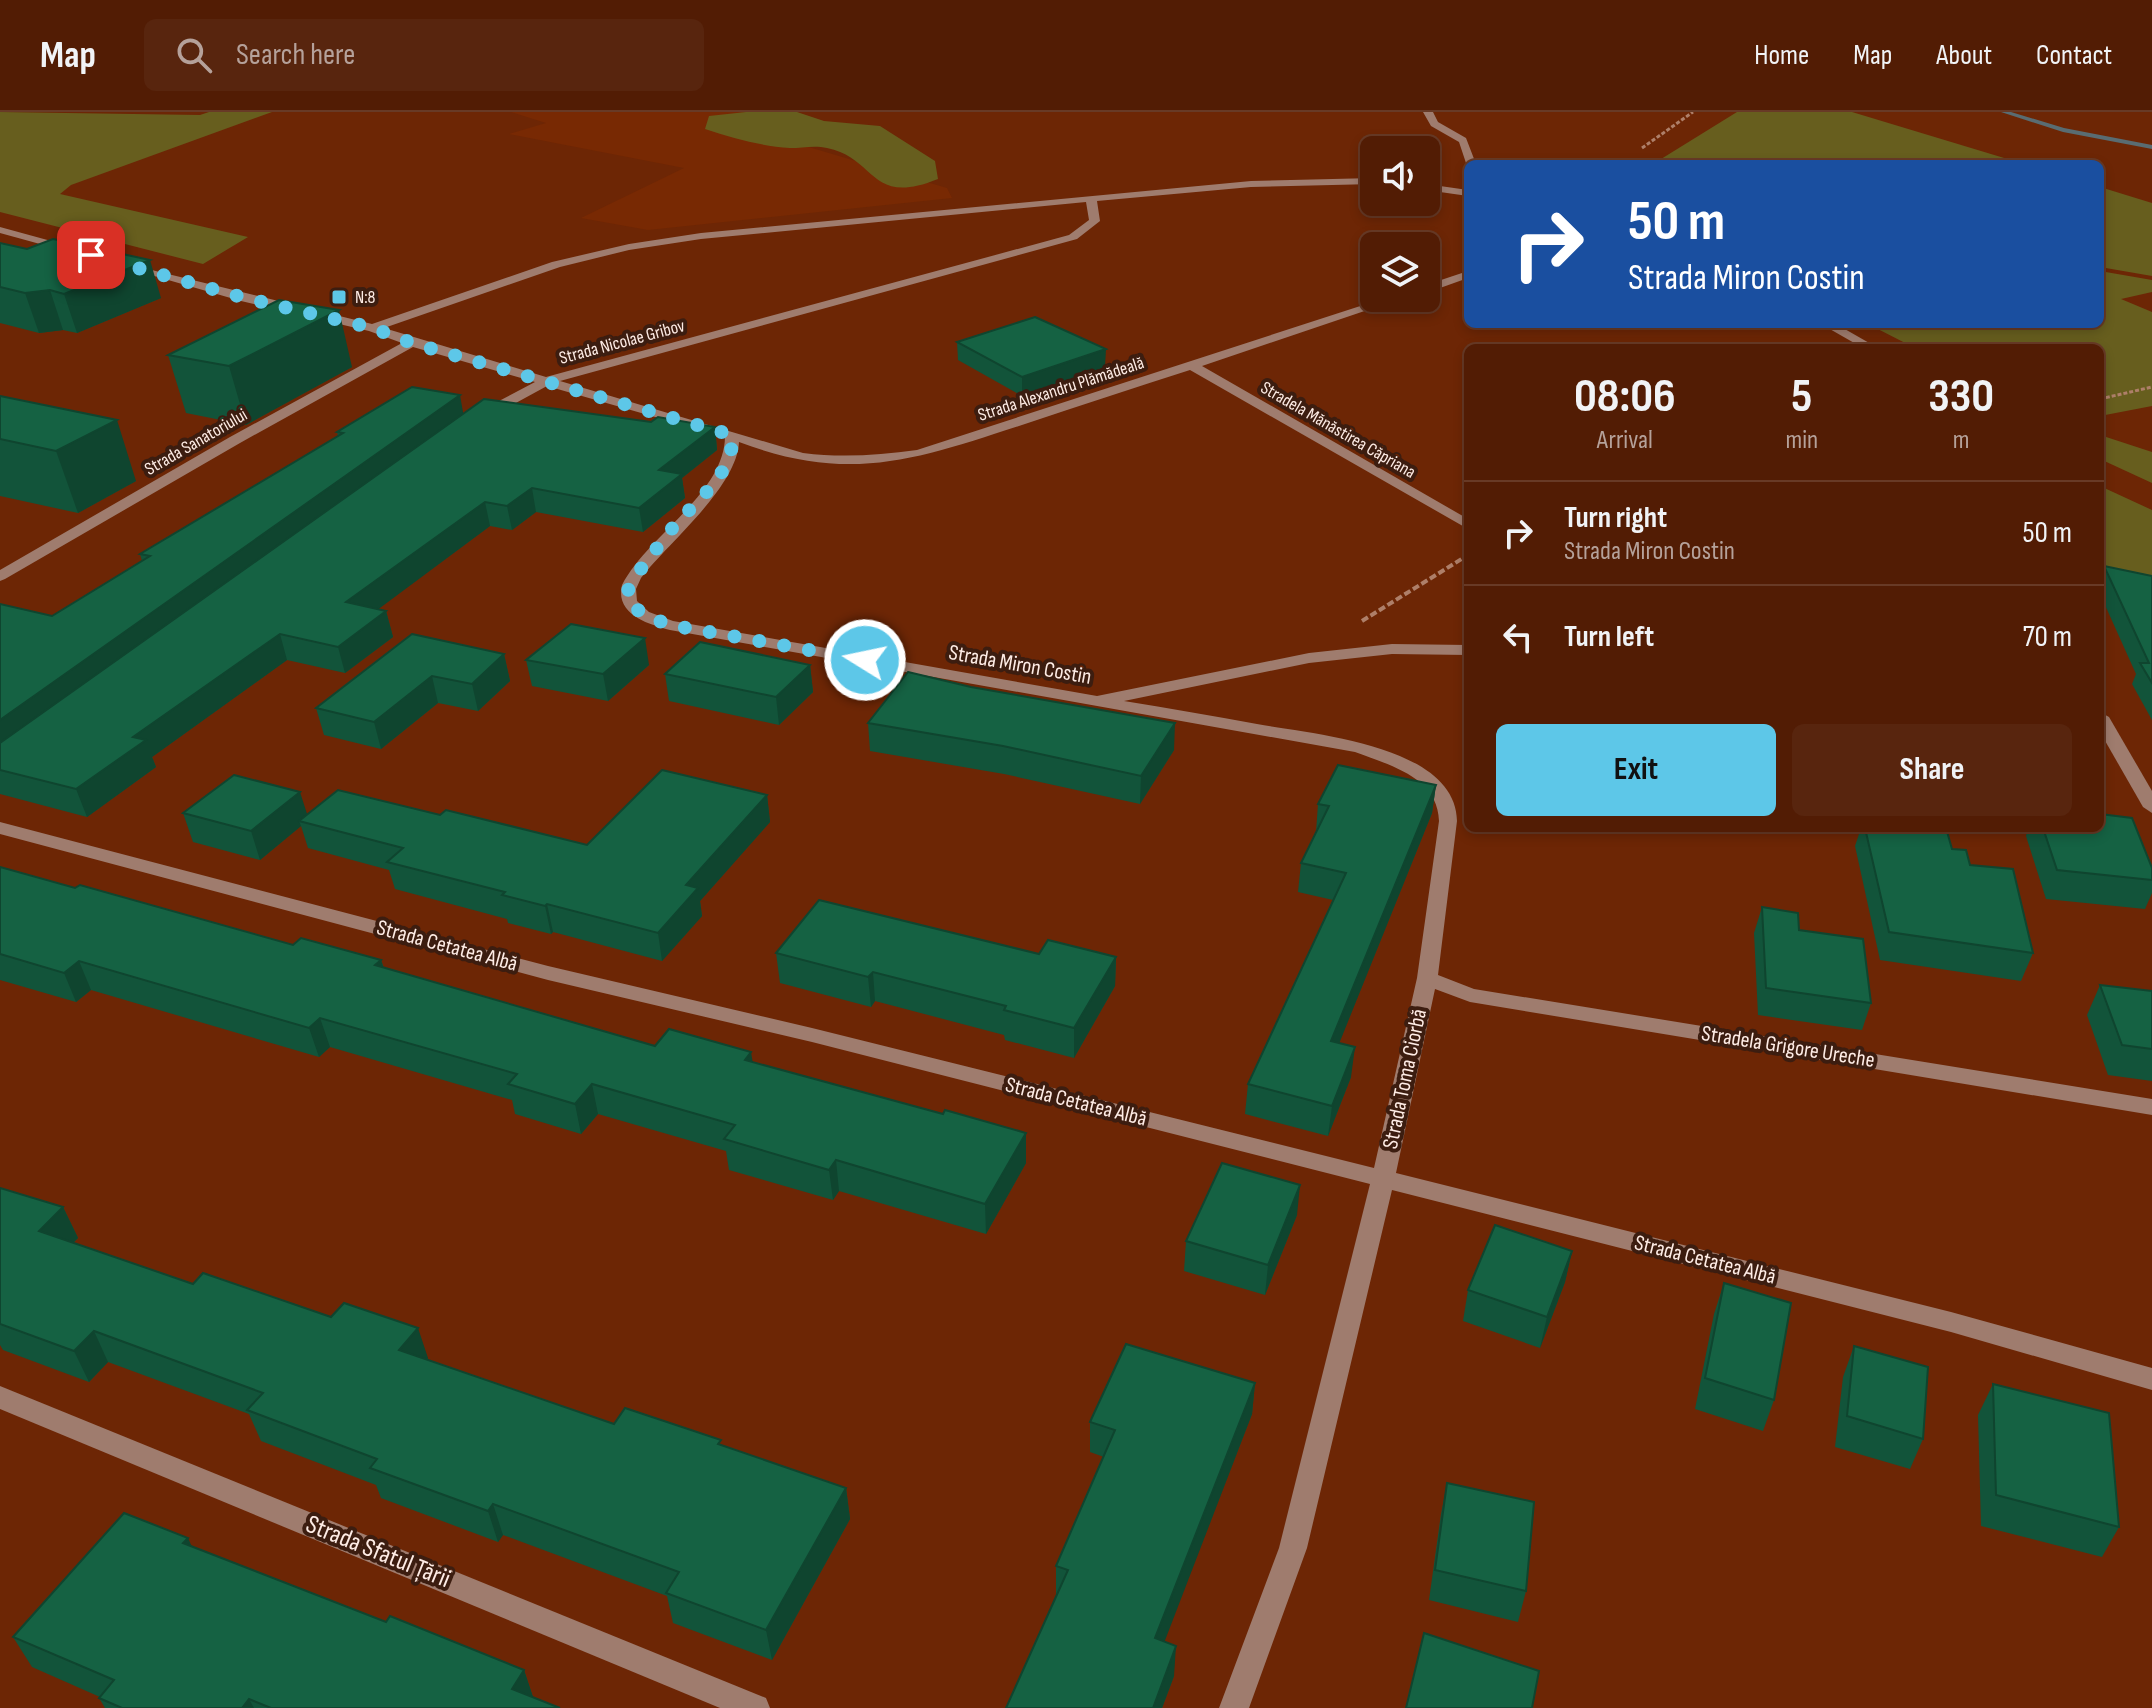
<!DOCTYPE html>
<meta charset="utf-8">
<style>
:root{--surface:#521c04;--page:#58250e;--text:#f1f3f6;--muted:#b5a19a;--line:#683a26;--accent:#5dc7e8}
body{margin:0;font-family:"Sofia Sans Condensed",sans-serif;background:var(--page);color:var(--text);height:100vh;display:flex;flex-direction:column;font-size:30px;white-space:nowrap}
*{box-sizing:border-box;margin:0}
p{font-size:26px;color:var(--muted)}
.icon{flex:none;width:44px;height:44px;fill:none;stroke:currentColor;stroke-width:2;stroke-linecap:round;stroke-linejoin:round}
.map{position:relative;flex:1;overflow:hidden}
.sheet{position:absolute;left:1464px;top:232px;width:640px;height:488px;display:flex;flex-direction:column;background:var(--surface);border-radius:12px;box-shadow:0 4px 12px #0003,0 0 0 2px var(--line)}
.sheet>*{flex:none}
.banner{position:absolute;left:1464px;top:48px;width:640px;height:168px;border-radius:12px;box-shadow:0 4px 12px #0003,0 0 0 2px var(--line);background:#1a4fa0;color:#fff;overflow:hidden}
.tools{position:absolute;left:1360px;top:24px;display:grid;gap:16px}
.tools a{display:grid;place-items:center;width:80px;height:80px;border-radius:12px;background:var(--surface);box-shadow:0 4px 12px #0003,0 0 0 2px var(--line);font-size:40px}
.pin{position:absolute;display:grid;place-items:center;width:68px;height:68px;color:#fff;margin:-34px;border-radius:16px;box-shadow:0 4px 12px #0006}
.me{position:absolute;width:88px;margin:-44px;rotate:280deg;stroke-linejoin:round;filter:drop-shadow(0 0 6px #0008)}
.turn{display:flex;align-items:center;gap:28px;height:168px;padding:0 32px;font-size:36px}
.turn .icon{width:104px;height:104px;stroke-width:2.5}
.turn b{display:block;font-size:56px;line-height:68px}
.eta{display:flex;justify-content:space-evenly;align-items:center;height:136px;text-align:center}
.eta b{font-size:48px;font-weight:700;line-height:56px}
.primary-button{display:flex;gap:16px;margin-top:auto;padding:16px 32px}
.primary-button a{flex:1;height:92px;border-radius:12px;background:var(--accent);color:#111;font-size:32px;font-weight:700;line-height:92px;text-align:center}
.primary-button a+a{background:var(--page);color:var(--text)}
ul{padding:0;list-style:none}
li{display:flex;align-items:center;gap:24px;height:104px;padding:0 32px;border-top:2px solid var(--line)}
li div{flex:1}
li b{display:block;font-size:30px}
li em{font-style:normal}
header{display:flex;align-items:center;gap:48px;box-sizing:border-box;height:112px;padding:0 40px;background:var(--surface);border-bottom:2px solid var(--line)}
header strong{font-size:38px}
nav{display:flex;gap:44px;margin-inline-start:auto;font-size:28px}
.search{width:560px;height:72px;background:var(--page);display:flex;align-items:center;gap:20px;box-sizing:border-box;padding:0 28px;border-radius:12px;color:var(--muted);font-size:30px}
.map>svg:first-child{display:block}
</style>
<header>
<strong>Map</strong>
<div class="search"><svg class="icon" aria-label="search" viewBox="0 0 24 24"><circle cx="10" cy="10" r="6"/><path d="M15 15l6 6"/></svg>Search here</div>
<nav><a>Home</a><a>Map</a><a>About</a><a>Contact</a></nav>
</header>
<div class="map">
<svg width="2152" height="1596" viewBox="0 0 2152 1596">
<rect width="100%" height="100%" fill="#6d2605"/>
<!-- built -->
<polygon fill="#782903" points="511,0 777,0 785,28 947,76 952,86 648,118 581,106 684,56 509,22 546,11"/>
<!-- green -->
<g fill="#675e1e">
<polygon points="0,0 200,3 209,0 272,0 71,73 60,82 248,125 203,152 0,100"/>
<path d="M746 0H797L824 9 880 14 935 49 938 67C869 95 877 46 827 36 815 33 802 36 790 36 760 34 733 26 705 17L709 4Z"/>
<polygon points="1737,0 1852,0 2024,52 1653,52"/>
<polygon points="2100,75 2152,91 2152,164 2100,155"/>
<polygon points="2100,159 2152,168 2152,180 2121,187 2152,200 2152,294 2100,304 2100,236 1915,236 1868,212 2100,212"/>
<polygon points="2100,323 2152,340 2152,371 2100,347"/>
<polygon points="2100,374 2152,398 2152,491 2100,478"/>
</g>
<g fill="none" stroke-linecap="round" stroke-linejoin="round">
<!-- stream -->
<polygon fill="#596c72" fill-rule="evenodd" points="2001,0 2011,0 2064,16 2152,33 2152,37 2063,20"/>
<!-- path-far1 -->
<g stroke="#ae7f69" stroke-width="3" stroke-dasharray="4 2" stroke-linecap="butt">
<polyline points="1642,36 1693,0"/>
<polyline points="2100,287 2152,275"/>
</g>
<!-- path -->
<polyline stroke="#ae7f69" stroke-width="4" stroke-dasharray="7 3" stroke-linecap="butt" points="1362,509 1468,443"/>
<!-- minor -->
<g fill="#9f7c6e" fill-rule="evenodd">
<polygon points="1423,0 1433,0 1438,10 1466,26 1476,52 1467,54 1459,30 1431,14"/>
<polygon points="1621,48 1625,52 1614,52"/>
<path d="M1374 66V72L1251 75 1097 89 1100 109 1077 127 560 269 803 341C842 346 879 343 917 338L1385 186H1403L1202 254 1468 407V417L1190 258C1136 275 1082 293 1028 311 920 346 852 373 739 330 737 375 668 431 641 466L636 477 637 489 649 500 673 509 1097 584 1309 541 1392 532 1468 533V543L1392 542 1309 551 1124 589C1169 596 1213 604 1257 612 1313 622 1456 633 1457 709L1438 863 1474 877 2152 987V1003L1470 890 1435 877 1396 1061 1951 1200 2152 1256V1278L1951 1220 1392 1078 1307 1436 1249 1596H1219L1279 1436 1370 1072 812 930 548 868 0 722V710L548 854 812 916 1374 1056 1417 866 1439 709C1438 665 1389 653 1355 640L670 518C647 512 615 502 622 473 647 424 724 382 725 325L547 274 488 306H478V300L535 270 413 235 240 331 5 467 0 469V458L230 325 402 231 369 219 241 189 123 155V151L372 212 552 150 629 132 701 121 1251 69ZM1086 90 1089 108 1069 123 546 265 384 216 560 155 629 138 701 127Z"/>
<polygon points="1426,72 1468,78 1468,84 1426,78"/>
<polygon points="0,115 73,135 75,137 69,140 0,121"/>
<polygon points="1468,159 1468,166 1426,181 1426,173"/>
<polygon points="1821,212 1836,212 1878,236 1863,236"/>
<polygon points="2100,600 2109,605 2152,679 2152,701 2143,695 2100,620"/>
<polygon points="0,1274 766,1586 770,1596 720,1596 0,1297"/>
</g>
</g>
<!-- wall -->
<g fill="#12543a">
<polygon points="0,131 161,186 77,221 63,218 39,221 0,211"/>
<polygon points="957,230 1105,255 1022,284 958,248"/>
<polygon points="168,243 352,255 246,313 186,301"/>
<polygon points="0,284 136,369 78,401 0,384"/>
<polygon points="464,301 651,310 715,315 717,338 682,366 685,386 643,420 536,400 512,418 490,414 378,497 386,499 393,525 345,561 287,548 152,645 156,655 87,705 0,682 0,492 52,504 142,449 140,442 338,324 337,320"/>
<polygon points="2104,454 2152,464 2152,608 2132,572 2136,562 2100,482 2100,463"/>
<polygon points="504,542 510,569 478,599 438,591 381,637 324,623 316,596"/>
<polygon points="526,548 649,553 608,589 532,574"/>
<polygon points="810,553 813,580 779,613 669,589 665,562"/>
<polygon points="868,611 1174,638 1140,692 1004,662 870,639"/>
<polygon points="1436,673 1432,701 1339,931 1351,965 1328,1024 1245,1002 1248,972 1333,788 1298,780 1301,751 1316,720 1318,692"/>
<polygon points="767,683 770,710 700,789 702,804 662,849 553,820 551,822 508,811 507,807 395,777 389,758 308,736 301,714 260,748 193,730 183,701 440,703 587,733"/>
<polygon points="1861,716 1946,716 1952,737 1970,753 2033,841 2021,869 1880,848 1855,734"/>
<polygon points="2028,716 2100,716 2152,756 2152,781 2145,797 2046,787 2026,724"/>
<polygon points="0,755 75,776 293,833 381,848 384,856 655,934 753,950 943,1002 1026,1021 1026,1051 986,1122 839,1079 833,1088 729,1058 726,1039 598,1002 581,1022 515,1002 512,988 330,935 319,945 91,878 76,890 0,868"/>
<polygon points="1762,795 1799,818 1871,891 1862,918 1758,903 1754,821"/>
<polygon points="776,841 1039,842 1116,845 1115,874 1074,946 1005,928 1004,923 875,889 871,895 780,871"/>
<polygon points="2100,873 2152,879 2152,969 2108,963 2087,903"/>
<polygon points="0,1076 63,1095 78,1126 73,1131 193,1172 428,1246 427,1248 614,1312 722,1334 846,1376 850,1407 772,1548 673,1511 667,1484 503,1423 498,1430 381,1386 376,1373 261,1329 249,1302 108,1250 89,1270 3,1238 0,1233"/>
<polygon points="1297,1103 1265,1183 1184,1159 1186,1129"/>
<polygon points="1572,1139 1565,1170 1540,1236 1463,1209 1468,1178"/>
<polygon points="1724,1171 1774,1288 1763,1319 1695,1297 1714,1202"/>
<polygon points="1854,1234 1923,1327 1910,1357 1835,1335 1843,1265"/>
<polygon points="1255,1271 1252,1302 1164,1529 1174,1564 1162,1596 1006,1596 1056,1483 1056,1454 1104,1345 1090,1340 1090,1310"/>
<polygon points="1993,1272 2119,1415 2102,1445 1981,1414 1978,1303"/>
<polygon points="1447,1371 1526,1479 1518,1510 1429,1488 1441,1402"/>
<polygon points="192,1435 386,1510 524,1558 533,1585 560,1596 105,1596 99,1586 100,1585 32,1555 13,1525"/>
</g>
<!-- shaded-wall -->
<g fill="#0f452f">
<polygon points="150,148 161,186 77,221 64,182"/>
<polygon points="50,178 63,218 39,221 25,181"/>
<polygon points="339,198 352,255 246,313 229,254"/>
<polygon points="1106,237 1105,255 1022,284 1022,265"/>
<polygon points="460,283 464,306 0,642 0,608"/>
<polygon points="117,308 136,369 78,401 56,339"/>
<polygon points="715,315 717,338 682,366 685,386 643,420 639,396 659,358"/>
<polygon points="532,376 536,400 512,418 507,394"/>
<polygon points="485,390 490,414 353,516 346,490"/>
<polygon points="386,499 393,525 345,561 338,535"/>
<polygon points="280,522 287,548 152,645 156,655 87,705 76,677 133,625"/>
<polygon points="645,526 649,553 608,589 603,562"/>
<polygon points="504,542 510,569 478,599 472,572"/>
<polygon points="810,553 813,580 779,613 776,585"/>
<polygon points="432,564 438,591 381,637 374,610"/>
<polygon points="1175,611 1174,638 1140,692 1141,664"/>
<polygon points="1436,673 1432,701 1328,959 1331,929"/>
<polygon points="300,680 309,708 299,709 301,714 260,748 251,719"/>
<polygon points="767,683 770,710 700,789 702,804 662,849 658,821 686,773"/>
<polygon points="547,792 553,820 551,822 545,794"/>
<polygon points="1116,845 1115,874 1074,946 1074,916"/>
<polygon points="381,848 390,877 375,853"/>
<polygon points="79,849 91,878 76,890 64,861"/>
<polygon points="873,860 875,889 871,895 868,865"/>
<polygon points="320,906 330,935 319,945 309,916"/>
<polygon points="1355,935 1351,965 1328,1024 1332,994"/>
<polygon points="751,940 756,970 745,948"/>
<polygon points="592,972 598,1002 581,1022 575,992"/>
<polygon points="1026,1021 1026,1051 986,1122 985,1092"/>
<polygon points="836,1048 839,1079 833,1088 829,1058"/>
<polygon points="1300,1073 1297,1103 1265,1183 1268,1153"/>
<polygon points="63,1095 78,1126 54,1150 39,1119"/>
<polygon points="1572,1139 1565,1170 1540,1236 1547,1205"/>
<polygon points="418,1216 428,1246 409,1269 399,1238"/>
<polygon points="94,1219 108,1250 89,1270 74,1239"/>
<polygon points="1255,1271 1252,1302 1154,1557 1155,1526"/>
<polygon points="846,1376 850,1407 772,1548 766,1518"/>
<polygon points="493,1392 503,1423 498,1430 488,1399"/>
<polygon points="188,1426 202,1457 183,1431"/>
<polygon points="1176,1534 1174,1564 1162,1596 1153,1596"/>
<polygon points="524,1558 534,1588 512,1577"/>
<polygon points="249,1587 254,1596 242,1596"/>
</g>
<!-- building -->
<g fill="#156243" stroke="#0f452f" stroke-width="2">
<polygon points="53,127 150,148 64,182 50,178 25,181 0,175 0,131 27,137"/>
<polygon points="279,188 339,198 229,254 168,243"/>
<polygon points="1035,205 1106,237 1022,265 957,230"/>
<polygon points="412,275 460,283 0,608 0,492 52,504 150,444 140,442 343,321 337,320"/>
<polygon points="0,284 117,308 56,339 0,327"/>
<polygon points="484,287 651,310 658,305 715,315 659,358 682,362 639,396 532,376 507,394 485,390 346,490 386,499 338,535 280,522 133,625 146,628 76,677 0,658 0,631"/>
<polygon points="2104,454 2152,464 2152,571 2140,551 2149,551"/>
<polygon points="571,512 645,526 603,562 526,548"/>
<polygon points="412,522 504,542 472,572 432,564 374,610 316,596"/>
<polygon points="700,530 810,553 776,585 665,562"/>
<polygon points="908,560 971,575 1175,611 1141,664 1003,634 868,611"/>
<polygon points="1338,653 1436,673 1331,929 1355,935 1332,994 1248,972 1346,761 1301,751 1329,694 1318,692"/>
<polygon points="662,658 767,683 686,773 698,776 658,821 547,792 545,794 502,783 505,780 387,750 403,736 299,709 338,678 440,703 446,698 587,733"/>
<polygon points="234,663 300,680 251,719 183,701"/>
<polygon points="2100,702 2132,706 2152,756 2152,768 2057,758 2043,716 2100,716"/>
<polygon points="1865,716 1946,716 1952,737 1966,738 1970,753 2013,757 2033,841 1889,820"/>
<polygon points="0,755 75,776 80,773 293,833 301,826 381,848 375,853 655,934 669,917 751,940 745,948 943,1002 945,998 1026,1021 985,1092 836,1048 829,1058 724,1027 735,1013 592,972 575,992 508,972 517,962 320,906 309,916 79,849 64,861 0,842"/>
<polygon points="819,788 1039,842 1048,828 1116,845 1074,916 1004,898 1006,894 873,860 868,865 776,841"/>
<polygon points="1762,795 1798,801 1799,818 1863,827 1871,891 1766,876"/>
<polygon points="2100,873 2152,879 2152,937 2122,933"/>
<polygon points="1222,1051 1300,1073 1268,1153 1186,1129"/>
<polygon points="0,1076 63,1095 39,1119 193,1172 203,1161 331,1205 344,1191 418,1216 399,1238 614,1312 625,1296 721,1328 718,1332 846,1376 766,1518 666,1481 679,1460 493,1392 488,1399 370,1356 377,1347 247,1298 263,1281 94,1219 74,1239 0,1212"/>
<polygon points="1495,1113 1572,1139 1547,1205 1468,1178"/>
<polygon points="1724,1171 1791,1191 1774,1288 1705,1266"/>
<polygon points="1126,1232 1255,1271 1155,1526 1176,1534 1153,1596 1006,1596 1068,1458 1056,1454 1115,1318 1090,1310"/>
<polygon points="1854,1234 1928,1255 1923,1327 1847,1304"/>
<polygon points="1993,1272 2109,1301 2119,1415 1996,1383"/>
<polygon points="1447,1371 1534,1390 1526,1479 1435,1458"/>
<polygon points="124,1401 188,1426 183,1431 386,1510 390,1504 524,1558 512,1577 560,1596 271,1596 249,1587 242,1596 122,1596 99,1586 114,1568 13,1525"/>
<polygon points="1424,1521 1539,1559 1532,1596 1406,1596"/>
</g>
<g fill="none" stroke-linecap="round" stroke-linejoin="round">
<!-- route -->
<polyline stroke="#5dc7e8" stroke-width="14" stroke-dasharray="0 25.2" points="91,143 245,186 373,216 412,231 732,323 731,343 717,369 674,414 630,471 627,483 631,493 646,504 670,513 865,548"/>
</g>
<!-- markers -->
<rect fill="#5dc7e8" stroke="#3c1d10" stroke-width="3" x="331" y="177" width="16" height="16" rx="4"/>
<g text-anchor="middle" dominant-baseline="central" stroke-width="8" stroke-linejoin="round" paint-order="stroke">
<!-- far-poi labels -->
<g font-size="18" fill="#feece5" stroke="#3c1d10" text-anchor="start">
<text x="355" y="185">N:8</text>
</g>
<!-- far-street labels -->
<g font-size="18" fill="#feece5" stroke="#3c1d10">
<text transform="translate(622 230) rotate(-15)">Strada Nicolae Gribov</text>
<text transform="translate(1061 277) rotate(-18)">Strada Alexandru Plămădeală</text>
<text transform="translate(1338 318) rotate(30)">Stradela Mănăstirea Căpriana</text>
<text transform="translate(196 330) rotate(-30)">Strada Sanatoriului</text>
</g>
<!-- street labels -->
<g font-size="22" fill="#feece5" stroke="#3c1d10">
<text transform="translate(1020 553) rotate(10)">Strada Miron Costin</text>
<text transform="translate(447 834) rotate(15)">Strada Cetatea Albă</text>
<text transform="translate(1788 935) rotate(9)">Stradela Grigore Ureche</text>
<text transform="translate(1405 967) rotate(-78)">Strada Toma Ciorbă</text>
<text transform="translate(1076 990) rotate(14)">Strada Cetatea Albă</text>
<text transform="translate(1705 1148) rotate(14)">Strada Cetatea Albă</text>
</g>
<!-- near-street labels -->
<g font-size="26" fill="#feece5" stroke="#3c1d10">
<text transform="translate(378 1440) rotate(22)">Strada Sfatul Țării</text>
</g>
</g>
</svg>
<div class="tools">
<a><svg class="icon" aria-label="sound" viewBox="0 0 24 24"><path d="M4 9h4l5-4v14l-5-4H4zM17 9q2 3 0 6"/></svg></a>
<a><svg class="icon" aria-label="layers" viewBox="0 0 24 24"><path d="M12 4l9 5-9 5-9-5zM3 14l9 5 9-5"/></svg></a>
</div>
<div class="pin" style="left:91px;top:143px;background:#d93025"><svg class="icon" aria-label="arrive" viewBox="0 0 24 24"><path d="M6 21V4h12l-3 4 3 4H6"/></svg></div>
<svg class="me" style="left:865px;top:548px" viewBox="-20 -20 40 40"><circle r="17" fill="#5dc7e8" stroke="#fff" stroke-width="3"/><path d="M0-11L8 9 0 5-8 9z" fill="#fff"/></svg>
<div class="banner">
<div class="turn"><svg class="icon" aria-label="right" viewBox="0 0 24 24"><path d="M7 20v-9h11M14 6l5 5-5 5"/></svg><div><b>50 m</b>Strada Miron Costin</div></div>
</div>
<section class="sheet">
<div class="eta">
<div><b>08:06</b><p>Arrival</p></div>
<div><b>5</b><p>min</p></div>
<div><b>330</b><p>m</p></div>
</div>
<ul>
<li><svg class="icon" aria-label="right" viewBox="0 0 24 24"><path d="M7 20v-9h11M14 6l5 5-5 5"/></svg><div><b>Turn right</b><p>Strada Miron Costin</p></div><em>50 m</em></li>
<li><svg class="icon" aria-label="left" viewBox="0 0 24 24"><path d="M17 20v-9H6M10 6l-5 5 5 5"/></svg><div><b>Turn left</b></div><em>70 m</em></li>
</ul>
<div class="primary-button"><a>Exit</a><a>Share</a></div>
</section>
</div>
